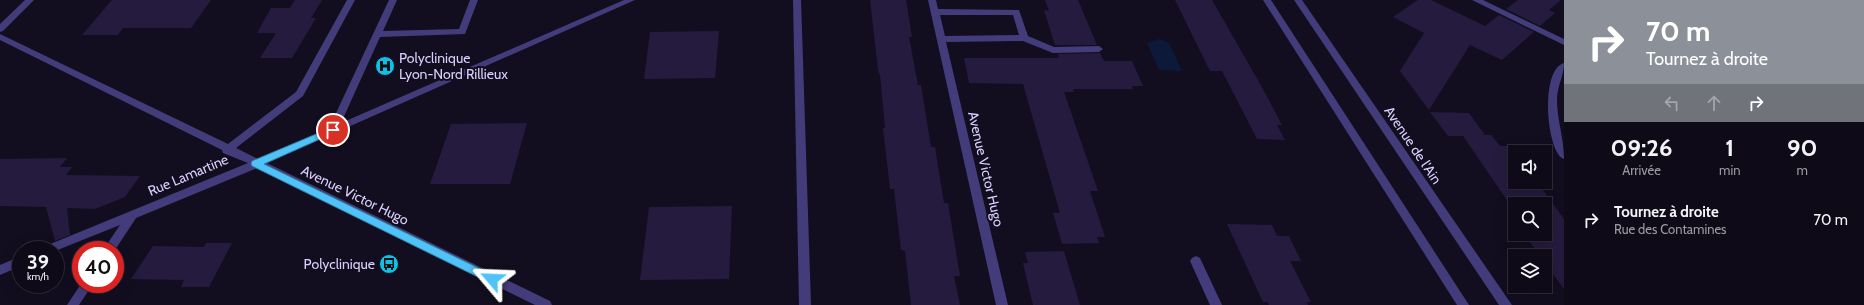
<!DOCTYPE html>
<html lang="fr">
<meta charset="utf-8">
<style>
:root{--surface:#0e0a17;--page:#1c1824;--text:#f1f3f6;--muted:#9b9aa1;--line:#2e2b36}
body{margin:0;font-family:Cabin,sans-serif;background:var(--page);color:var(--text);height:100vh;display:flex;flex-direction:column;font-size:15px;white-space:nowrap}
*{box-sizing:border-box;margin:0}
p{font-size:13px;color:var(--muted)}
.icon{flex:none;width:22px;height:22px;fill:none;stroke:currentColor;stroke-width:2;stroke-linecap:round;stroke-linejoin:round}
.map{position:relative;flex:1;overflow:hidden}
.side{display:flex;flex-direction:column;background:var(--surface);width:300px}
.side>*{flex:none}
.guide{background:#8c9099;color:#fff;overflow:hidden}
.fabs{position:absolute;left:1508px;top:145px;display:grid;gap:8px}
.fabs a{display:grid;place-items:center;width:44px;height:44px;border-radius:0px;background:var(--surface);box-shadow:0 4px 16px #0002,0 0 0 1px var(--line);font-size:20px}
.speed{position:absolute;left:12px;top:241px;display:flex;gap:8px;font-size:20px;font-weight:700;text-align:center}
.speed>*{display:grid;place-content:center;width:52px;height:52px;border-radius:50%;background:var(--surface);box-shadow:0 4px 16px #0002,0 0 0 1px var(--line);line-height:1}
.speed small{font-size:10px;font-weight:400}
.speed .limit{border:6px solid #d22;background:#fff;color:#111}
.pin{position:absolute;display:grid;place-items:center;width:34px;height:34px;color:#fff;margin:-17px;border:2px solid #fff;border-radius:50%;box-shadow:0 1px 4px #0007}
.me{position:absolute;width:44px;margin:-22px;rotate:296deg;stroke-linejoin:round;filter:drop-shadow(0 0 3px #0008)}
.turn{display:flex;align-items:center;gap:14px;height:84px;padding:0 16px;font-size:18px}
.turn .icon{width:52px;height:52px;stroke-width:2.5}
.turn b{display:block;font-size:28px;line-height:34px}
.lanes{display:flex;align-items:center;height:38px;padding:0 16px;background:#0003;justify-content:center;gap:20px;direction:ltr}
.lanes .off{opacity:.35}
.eta{display:flex;justify-content:space-evenly;align-items:center;height:68px;text-align:center}
.eta b{font-size:24px;font-weight:700;line-height:28px}
ul{padding:0;list-style:none}
li{display:flex;align-items:center;gap:12px;height:60px;padding:0 16px}
li div{flex:1}
li b{display:block;font-size:15px}
li em{font-style:normal}
main{display:flex;flex:1;min-height:0}
.map>svg:first-child{display:block}
</style>
<main>
<div class="map">
<svg width="1564" height="305" viewBox="0 0 1564 305">
<rect width="100%" height="100%" fill="#120e1f"/>
<!-- water -->
<polygon fill="#0c1939" points="1159,39 1169,43 1182,71 1159,70 1147,43"/>
<!-- building -->
<g fill="#251b3e">
<polygon points="112,0 211,0 191,28 123,28 118,35 82,35"/>
<polygon points="295,0 322,0 311,18 316,18 292,58 260,58 276,33 257,33 271,8 290,8"/>
<polygon points="870,0 906,0 912,37 909,37 918,85 921,85 931,147 935,147 944,203 948,203 960,276 954,276 960,305 911,305 905,251 901,250 894,189 890,189 883,128 885,128 880,74 879,74 878,69"/>
<polygon points="1045,0 1078,0 1097,45 1055,45 1044,10 1049,11"/>
<polygon points="1175,0 1212,0 1263,89 1282,125 1277,125 1285,140 1257,139 1222,71 1210,71"/>
<polygon points="1418,0 1431,0 1485,26 1499,15 1534,32 1502,60 1470,45 1429,110 1400,71 1424,33 1393,17"/>
<polygon points="1518,0 1561,0 1549,10 1555,13 1540,26 1506,9"/>
<polygon points="719,31 715,78 644,79 650,32"/>
<polygon points="1100,53 1104,61 1132,61 1143,86 1132,86 1133,89 1073,89 1074,92 1064,92 1098,191 1090,191 1105,237 1097,237 1099,243 1062,244 1053,213 1060,213 1023,84 969,83 964,58 1059,58 1058,54"/>
<polygon points="1430,112 1469,113 1485,135 1491,135 1500,146 1511,146 1515,152 1515,182 1537,182 1564,219 1564,289 1545,263 1545,256 1540,256 1524,234 1545,234 1545,204 1515,204 1515,212 1463,136 1448,136"/>
<polygon points="527,123 510,184 430,184 451,124"/>
<polygon points="67,158 60,167 72,167 66,175 140,176 125,197 95,209 67,208 70,235 55,241 46,207 0,206 0,159"/>
<polygon points="732,206 729,279 640,280 649,207"/>
<polygon points="1227,224 1272,225 1277,236 1289,236 1301,261 1290,261 1311,302 1307,302 1308,305 1269,305 1268,302 1263,302"/>
<polygon points="206,243 232,243 209,287 181,287 184,280 131,279 153,246 204,247"/>
<polygon points="1064,251 1080,305 1033,305 1023,263 1028,263 1025,252"/>
</g>
<g fill="none" stroke-linecap="round" stroke-linejoin="round">
<!-- minor -->
<g fill="#433c7b" fill-rule="evenodd">
<polygon points="25,0 34,0 3,31 0,32 0,24"/>
<polygon points="347,0 355,0 303,96 236,148 258,159 329,128 389,0 397,0 383,31 459,29 470,0 478,0 465,34 380,37 341,123 624,0 635,0 267,163 550,301 552,305 535,305 257,168 136,218 115,250 103,250 120,225 55,251 55,250 41,250 43,247 248,163 223,153 222,150 0,40 0,34 228,144 296,92"/>
<polygon points="793,0 801,0 811,305 799,305"/>
<path d="M928 0H936L938 9 1019 10 1028 36 1054 47 1099 46 1103 49 1099 52 1053 53 1023 41 946 42 1008 305H996ZM940 15H1013L1019 35 945 36Z"/>
<polygon points="1263,0 1271,0 1469,305 1457,305"/>
<polygon points="1294,0 1302,0 1512,305 1499,305"/>
<polygon points="1472,0 1483,0 1564,39 1564,45"/>
<path d="M1564 63C1564 76 1557 86 1557 100 1557 120 1564 138 1564 159 1547 154 1539 70 1564 63Z"/>
<polygon points="21,256 21,266 0,275 0,265"/>
<polygon points="1196,256 1200,258 1222,305 1210,305 1190,261 1192,258"/>
<polygon points="81,284 93,284 79,305 67,305"/>
</g>
</g>
<!-- route -->
<polygon fill="#4fc3f7" stroke="#337fa1" points="333,127 337,130 336,132 264,164 495,276 497,279 495,282 488,282 252,166 251,164 252,161"/>
<!-- icons -->
<defs>
<g id="hospital-disc" transform="scale(1)"><circle r="9.5" fill="#10c0e7" stroke="#120e1f"/><path d="M-5-5h3v3.5h4V-5h3V5h-3V1.5h-4V5h-3Z" fill="#111"/></g>
<g id="bus-disc" transform="scale(1)"><circle r="9.5" fill="#10c0e7" stroke="#120e1f"/><path d="M-5-6H5V4H4V6H2V4H-2V6H-4V4H-5ZM-3.5-4V0h7V-4ZM-3.5 1.2v1.5H-2V1.2ZM2 1.2v1.5H3.5V1.2Z" fill="#111"/></g>
</defs>
<g fill-rule="evenodd">
<use href="#hospital-disc" x="385" y="66"/>
<use href="#bus-disc" x="389" y="264"/>
</g>
<g text-anchor="middle" dominant-baseline="central" stroke-width="4" stroke-linejoin="round" paint-order="stroke">
<!-- poi labels -->
<g font-size="14" fill="#d8cffc" stroke="#120e1f" text-anchor="start">
<text x="399" y="58">Polyclinique<tspan x="399" dy="16">Lyon-Nord Rillieux</tspan></text>
<text x="375" y="264" text-anchor="end">Polyclinique</text>
</g>
<!-- street labels -->
<g font-size="14" fill="#d8cffc" stroke="#120e1f">
<text transform="translate(1413 145) rotate(56)">Avenue de l'Ain</text>
<text transform="translate(986 169) rotate(77)">Avenue Victor Hugo</text>
<text transform="translate(188 175) rotate(-23)">Rue Lamartine</text>
<text transform="translate(355 195) rotate(26)">Avenue Victor Hugo</text>
</g>
</g>
</svg>
<div class="fabs">
<a><svg class="icon" aria-label="sound" viewBox="0 0 24 24"><path d="M4 9h4l5-4v14l-5-4H4zM17 9q2 3 0 6"/></svg></a>
<a><svg class="icon" aria-label="search" viewBox="0 0 24 24"><circle cx="10" cy="10" r="6"/><path d="M15 15l6 6"/></svg></a>
<a><svg class="icon" aria-label="layers" viewBox="0 0 24 24"><path d="M12 4l9 5-9 5-9-5zM3 14l9 5 9-5"/></svg></a>
</div>
<div class="speed"><div>39<small>km/h</small></div><div class="limit">40</div></div>
<div class="pin" style="left:333px;top:130px;background:#d93025"><svg class="icon" aria-label="arrive" viewBox="0 0 24 24"><path d="M6 21V4h12l-3 4 3 4H6"/></svg></div>
<svg class="me" style="left:492px;top:279px" viewBox="-20 -20 40 40"><path d="M0-17L14 15 0 8-14 15z" fill="#4fc3f7" stroke="#fff" stroke-width="4"/></svg>
</div>
<section class="side">
<div class="guide">
<div class="turn"><svg class="icon" aria-label="right" viewBox="0 0 24 24"><path d="M7 20v-9h11M14 6l5 5-5 5"/></svg><div><b>70 m</b>Tournez à droite</div></div>
<div class="lanes"><svg class="icon off" aria-label="left" viewBox="0 0 24 24"><path d="M17 20v-9H6M10 6l-5 5 5 5"/></svg><svg class="icon off" aria-label="ahead" viewBox="0 0 24 24"><path d="M12 20V5M6 11l6-6 6 6"/></svg><svg class="icon" aria-label="right" viewBox="0 0 24 24"><path d="M7 20v-9h11M14 6l5 5-5 5"/></svg></div>
</div>
<div class="eta">
<div><b>09:26</b><p>Arrivée</p></div>
<div><b>1</b><p>min</p></div>
<div><b>90</b><p>m</p></div>
</div>
<ul>
<li><svg class="icon" aria-label="right" viewBox="0 0 24 24"><path d="M7 20v-9h11M14 6l5 5-5 5"/></svg><div><b>Tournez à droite</b><p>Rue des Contamines</p></div><em>70 m</em></li>
</ul>
</section>
</main>
